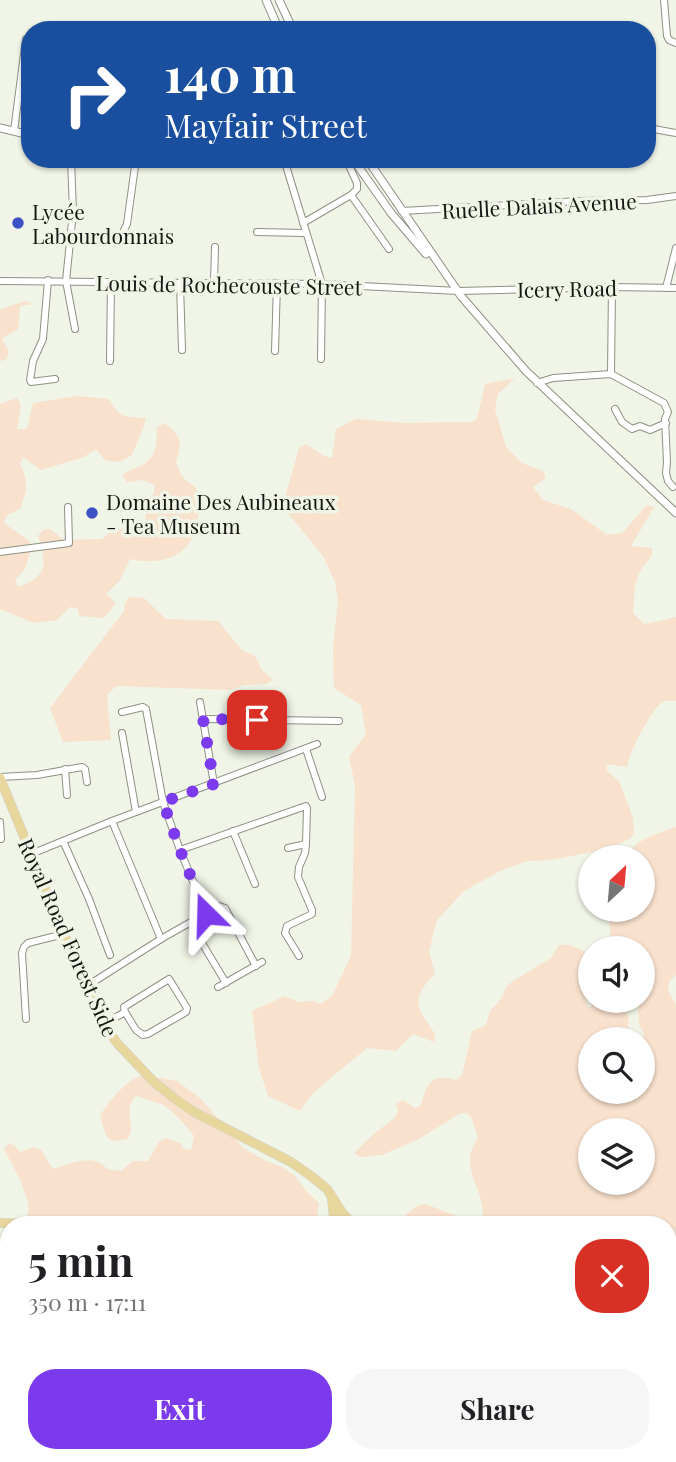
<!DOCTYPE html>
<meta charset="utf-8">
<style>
:root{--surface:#fff;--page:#f6f6f6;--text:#202124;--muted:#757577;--accent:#7c3aed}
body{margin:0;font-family:"Playfair Display",serif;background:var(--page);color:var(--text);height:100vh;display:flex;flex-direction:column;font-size:26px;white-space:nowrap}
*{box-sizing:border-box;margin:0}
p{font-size:23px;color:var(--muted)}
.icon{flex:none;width:38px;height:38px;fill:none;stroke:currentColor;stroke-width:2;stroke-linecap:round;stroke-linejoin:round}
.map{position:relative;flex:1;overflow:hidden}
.panel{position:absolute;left:0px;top:1216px;width:677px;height:247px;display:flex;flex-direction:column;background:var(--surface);border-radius:28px 28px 0 0;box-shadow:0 2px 5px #0004}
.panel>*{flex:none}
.hud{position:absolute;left:21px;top:21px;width:635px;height:147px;border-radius:28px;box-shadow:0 2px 5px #0004;background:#1a4fa0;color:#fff;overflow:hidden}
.needle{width:46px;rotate:26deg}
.controls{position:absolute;left:578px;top:845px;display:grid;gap:14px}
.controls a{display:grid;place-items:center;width:77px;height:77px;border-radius:50%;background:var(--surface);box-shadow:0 2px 5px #0004;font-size:35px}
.pin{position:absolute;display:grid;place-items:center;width:60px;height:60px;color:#fff;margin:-30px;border-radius:14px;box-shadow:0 4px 10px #0006}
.me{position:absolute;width:77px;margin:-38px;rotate:338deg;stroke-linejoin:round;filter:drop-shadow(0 0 5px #0008)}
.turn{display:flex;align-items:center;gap:24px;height:147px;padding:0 28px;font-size:32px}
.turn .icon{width:91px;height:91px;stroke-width:2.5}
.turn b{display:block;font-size:49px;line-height:60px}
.round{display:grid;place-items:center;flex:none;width:74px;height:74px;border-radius:28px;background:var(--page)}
.summary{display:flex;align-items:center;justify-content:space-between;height:119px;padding:0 28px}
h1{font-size:42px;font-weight:700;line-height:52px}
.button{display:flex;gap:14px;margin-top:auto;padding:14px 28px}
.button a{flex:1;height:80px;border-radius:28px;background:var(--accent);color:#fff;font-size:28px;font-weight:700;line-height:80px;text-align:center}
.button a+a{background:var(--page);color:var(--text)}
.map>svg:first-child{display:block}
</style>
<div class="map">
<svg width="676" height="1462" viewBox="0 0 676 1462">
<rect width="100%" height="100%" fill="#f0f5e7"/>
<!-- green -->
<g fill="#f8e1cd" fill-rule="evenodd">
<polygon points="26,301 33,304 20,306 18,329 2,338 9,352 6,360 0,361 0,309"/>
<path d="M515 378 498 394 495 409 506 447 522 463 543 471 546 478 533 487 543 500 571 509 607 535 622 533 647 505 654 507 631 546 652 548V556C633 576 635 587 633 613L644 624 651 623 676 617V701C670 700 664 700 660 704 649 714 629 753 627 767L607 764V771L619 781 633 818 634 834 629 839 608 849 550 860 527 861 498 872 464 891 437 920 429 951 435 974C409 1000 417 1007 435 1034L434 1042 413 1034 396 1051 367 1048 314 1092 300 1111 268 1096 259 1068 252 1011 285 996 298 1002 313 1001 320 1004 332 996 351 956 355 785 349 757 366 734 361 705 334 688 333 646 338 601 335 582 323 556 287 512 285 497 299 448 306 444 324 456 332 458 336 429 356 419 405 423 471 422 477 419 485 384Z"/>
<path d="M77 396 109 399C120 418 124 417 146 418L144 426 132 455 119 462 105 460 96 449 84 457 41 470 23 457 20 464C29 482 27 490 20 509L7 515 4 523 28 540 32 546 25 569 15 580 18 587C48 577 47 563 38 536L43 530 50 529 64 540 102 539 113 529 142 531 146 526 145 504 154 493 155 485 142 480 127 482 122 476C127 471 131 470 138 467 157 460 157 444 157 427L164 423C182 436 182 442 176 462 178 467 180 473 183 477 188 484 196 484 198 493 200 500 198 508 198 515 196 554 165 567 130 559L120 580 106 594 116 603 104 618 79 616 78 609 70 607 57 620 34 623 0 609V404L17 398 21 404 17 429H27L33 403Z"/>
<polygon points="130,597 144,598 166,619 218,621 242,650 255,656 262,670 273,680 267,684 244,685 230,690 116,686 107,695 111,740 63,742 50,708 124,611 125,603"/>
<path d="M676 827V975C661 986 671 994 676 1006V1402L669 1412 668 1225H480C491 1200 465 1178 471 1153 472 1147 476 1142 478 1137L471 1117 466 1113 459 1114 419 1139 382 1155 360 1157 354 1153 376 1132 395 1118 398 1111 396 1104 403 1100 415 1108 421 1105C428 1082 431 1073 456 1080L462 1075 472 1031 486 1025 490 1011 500 1000 507 986 513 981 551 958 559 945C566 944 571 945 577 948 594 955 590 962 590 978H585L584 993 588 1007H591L594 1001H618L629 1017 627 1039 590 1040V1092H642V1042L644 1034 639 1024 638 1001H642V964L647 960V957L642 955V948H608L611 940 608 910H642V858L624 857C639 838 653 835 676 827ZM590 1130H642V1183H590Z"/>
<path d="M143 1075 177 1081 201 1099 243 1148 266 1161 282 1167 294 1175 308 1193 319 1203 316 1225H21C22 1222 25 1219 27 1216 35 1202 11 1164 4 1149L9 1143 15 1146 20 1152 34 1147 41 1150 53 1169C70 1164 94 1152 107 1169L121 1171 133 1161H148L159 1142 166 1138 180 1143 184 1149 191 1150 194 1136C188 1127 170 1108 161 1104 153 1101 146 1101 139 1096L135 1097C122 1113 138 1124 127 1139L112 1141 106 1136 100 1115C111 1100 124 1081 143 1075Z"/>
<path d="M425 1204 454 1215 464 1225H402C405 1213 412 1207 425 1204Z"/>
<polygon points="0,1357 9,1358 9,1454 41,1454 44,1462 0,1462"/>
<polygon points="676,1444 676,1462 539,1462 546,1460 548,1454 668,1454 669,1446"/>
</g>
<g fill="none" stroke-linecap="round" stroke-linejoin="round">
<!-- minor casing -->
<g stroke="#8d9185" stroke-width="8">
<g id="minor">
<polyline points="664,0 667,36 669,40 676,43"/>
<polyline points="648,128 676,133"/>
<polyline points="14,131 26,39"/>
<polyline points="71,159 73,212 66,281 75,329"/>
<polyline points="284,159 322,284 321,359"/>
<polyline points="351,195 389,249"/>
<polyline points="402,211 580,201 647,200 676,196"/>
<polyline points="303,223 351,195 357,189 357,183 346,159"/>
<polyline points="123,232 127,224 136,159"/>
<polyline points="257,232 306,233"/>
<polyline points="48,280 43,339 33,361 30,380 31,382 55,379"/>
<polyline points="0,281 322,284 458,291 612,287 676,288"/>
<polyline points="180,283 182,350"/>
<polyline points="214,283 215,247"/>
<polyline points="666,288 676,248"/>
<polyline points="275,351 277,283"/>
<polyline points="110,361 111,282"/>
<polyline points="611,374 612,287"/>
<polyline points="537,383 553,378 611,374 664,403 668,412 665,419 667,462 666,473 668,481 673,487"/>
<polyline points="615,409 622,422 632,429 640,426 650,430 666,423"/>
<polyline points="0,552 69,543 68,507"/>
<polyline points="200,702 214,784"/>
<polyline points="122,712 143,707 146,709 163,802 180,850 206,913"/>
<polyline points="203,719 339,721"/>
<polyline points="122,733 136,812"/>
<polyline points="306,749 322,797"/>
<polyline points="65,769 67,795"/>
<polyline points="0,777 37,775 82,767 85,769 87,782"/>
<polyline points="112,821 161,939"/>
<polyline points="0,822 1,839"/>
<polyline points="233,831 255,884"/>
<polyline points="63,841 89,899 110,955"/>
<polyline points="288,848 306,844"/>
<polyline points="180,850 306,806 307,808 306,844 305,853 299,867 298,877 312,910 312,914 287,926 285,933 299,956"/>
<polyline points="31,854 112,821 317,744"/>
<polyline points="190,923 226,983"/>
<polyline points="87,986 161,939 219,906 225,908 256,966"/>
<polyline points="218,987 262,962"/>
<polyline points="26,1019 22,953 24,947 28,943 64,934"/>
<polyline points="104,1024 125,1012 124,1007 169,979 187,1008 186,1012 148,1034 143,1035 136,1030 125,1012"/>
</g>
</g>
<!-- tertiary casing -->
<g stroke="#8d9185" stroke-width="9">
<g id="tertiary">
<polyline points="266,0 279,30"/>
<polyline points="279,0 293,30"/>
<polyline points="0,128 30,135"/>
<polyline points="353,159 391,213 426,254"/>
<polyline points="367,159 461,296 526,371 676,513"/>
</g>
</g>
<!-- primary casing -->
<g stroke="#d5d5d4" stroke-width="10">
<g id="primary">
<polyline points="0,778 64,934 104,1024 117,1043 154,1082 174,1098 194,1112 291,1162 311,1176 327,1189 341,1211 352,1224"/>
<polyline points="332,1198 334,1219 332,1225"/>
<polyline points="0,1223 65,1225"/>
<polyline points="668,1247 676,1247"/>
<polyline points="397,1454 399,1462"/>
</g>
</g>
<!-- minor -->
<use href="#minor" stroke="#fff" stroke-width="6"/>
<!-- tertiary -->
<use href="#tertiary" stroke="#fff" stroke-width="7"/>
<!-- primary -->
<use href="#primary" stroke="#e8d79d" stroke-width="9"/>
</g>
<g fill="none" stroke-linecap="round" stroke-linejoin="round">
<!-- route -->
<polyline stroke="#7c3aed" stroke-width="12" stroke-dasharray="0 21.6" points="206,914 180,850 163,802 214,784 203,719 257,720"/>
</g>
<!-- markers -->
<g fill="#3d52c5" stroke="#f0f5e7" stroke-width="2.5">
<circle cx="18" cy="223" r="7"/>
<circle cx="92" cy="513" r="7"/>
</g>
<g text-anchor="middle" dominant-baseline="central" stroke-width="7" stroke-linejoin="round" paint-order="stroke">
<!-- street labels -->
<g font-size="21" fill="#151712" stroke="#f0f5e7">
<text transform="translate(539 205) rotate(-3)">Ruelle Dalais Avenue</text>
<text transform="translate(229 284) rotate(1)">Louis de Rochecouste Street</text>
<text transform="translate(567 288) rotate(-1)">Icery Road</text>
<text transform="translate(69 937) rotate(66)">Royal Road Forest Side</text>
</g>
<!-- poi labels -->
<g font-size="21" fill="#151712" stroke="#f0f5e7" text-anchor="start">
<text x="32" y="211">Lycée<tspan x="32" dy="24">Labourdonnais</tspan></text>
<text x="106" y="501">Domaine Des Aubineaux<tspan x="106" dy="24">- Tea Museum</tspan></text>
</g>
</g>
</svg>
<div class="controls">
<a><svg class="needle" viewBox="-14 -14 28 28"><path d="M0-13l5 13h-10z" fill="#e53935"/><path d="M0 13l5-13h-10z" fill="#757577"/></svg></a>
<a><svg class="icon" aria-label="sound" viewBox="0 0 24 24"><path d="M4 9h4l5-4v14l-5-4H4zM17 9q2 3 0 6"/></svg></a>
<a><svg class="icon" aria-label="search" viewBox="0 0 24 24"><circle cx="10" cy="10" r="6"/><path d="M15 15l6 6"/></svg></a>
<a><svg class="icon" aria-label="layers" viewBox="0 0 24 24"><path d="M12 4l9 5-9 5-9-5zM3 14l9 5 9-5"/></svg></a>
</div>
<div class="pin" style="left:257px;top:720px;background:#d93025"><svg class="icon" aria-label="arrive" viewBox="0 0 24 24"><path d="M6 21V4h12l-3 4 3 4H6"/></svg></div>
<svg class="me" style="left:206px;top:914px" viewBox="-20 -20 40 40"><path d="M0-17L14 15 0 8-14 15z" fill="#7c3aed" stroke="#fff" stroke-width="4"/></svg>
<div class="hud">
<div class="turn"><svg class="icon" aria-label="right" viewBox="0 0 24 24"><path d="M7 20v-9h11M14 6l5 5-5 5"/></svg><div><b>140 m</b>Mayfair Street</div></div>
</div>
<section class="panel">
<div class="summary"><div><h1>5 min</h1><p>350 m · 17:11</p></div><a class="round" style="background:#d93025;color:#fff"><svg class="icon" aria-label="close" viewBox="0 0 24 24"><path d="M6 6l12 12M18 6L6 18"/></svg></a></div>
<div class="button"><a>Exit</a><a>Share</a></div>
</section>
</div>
